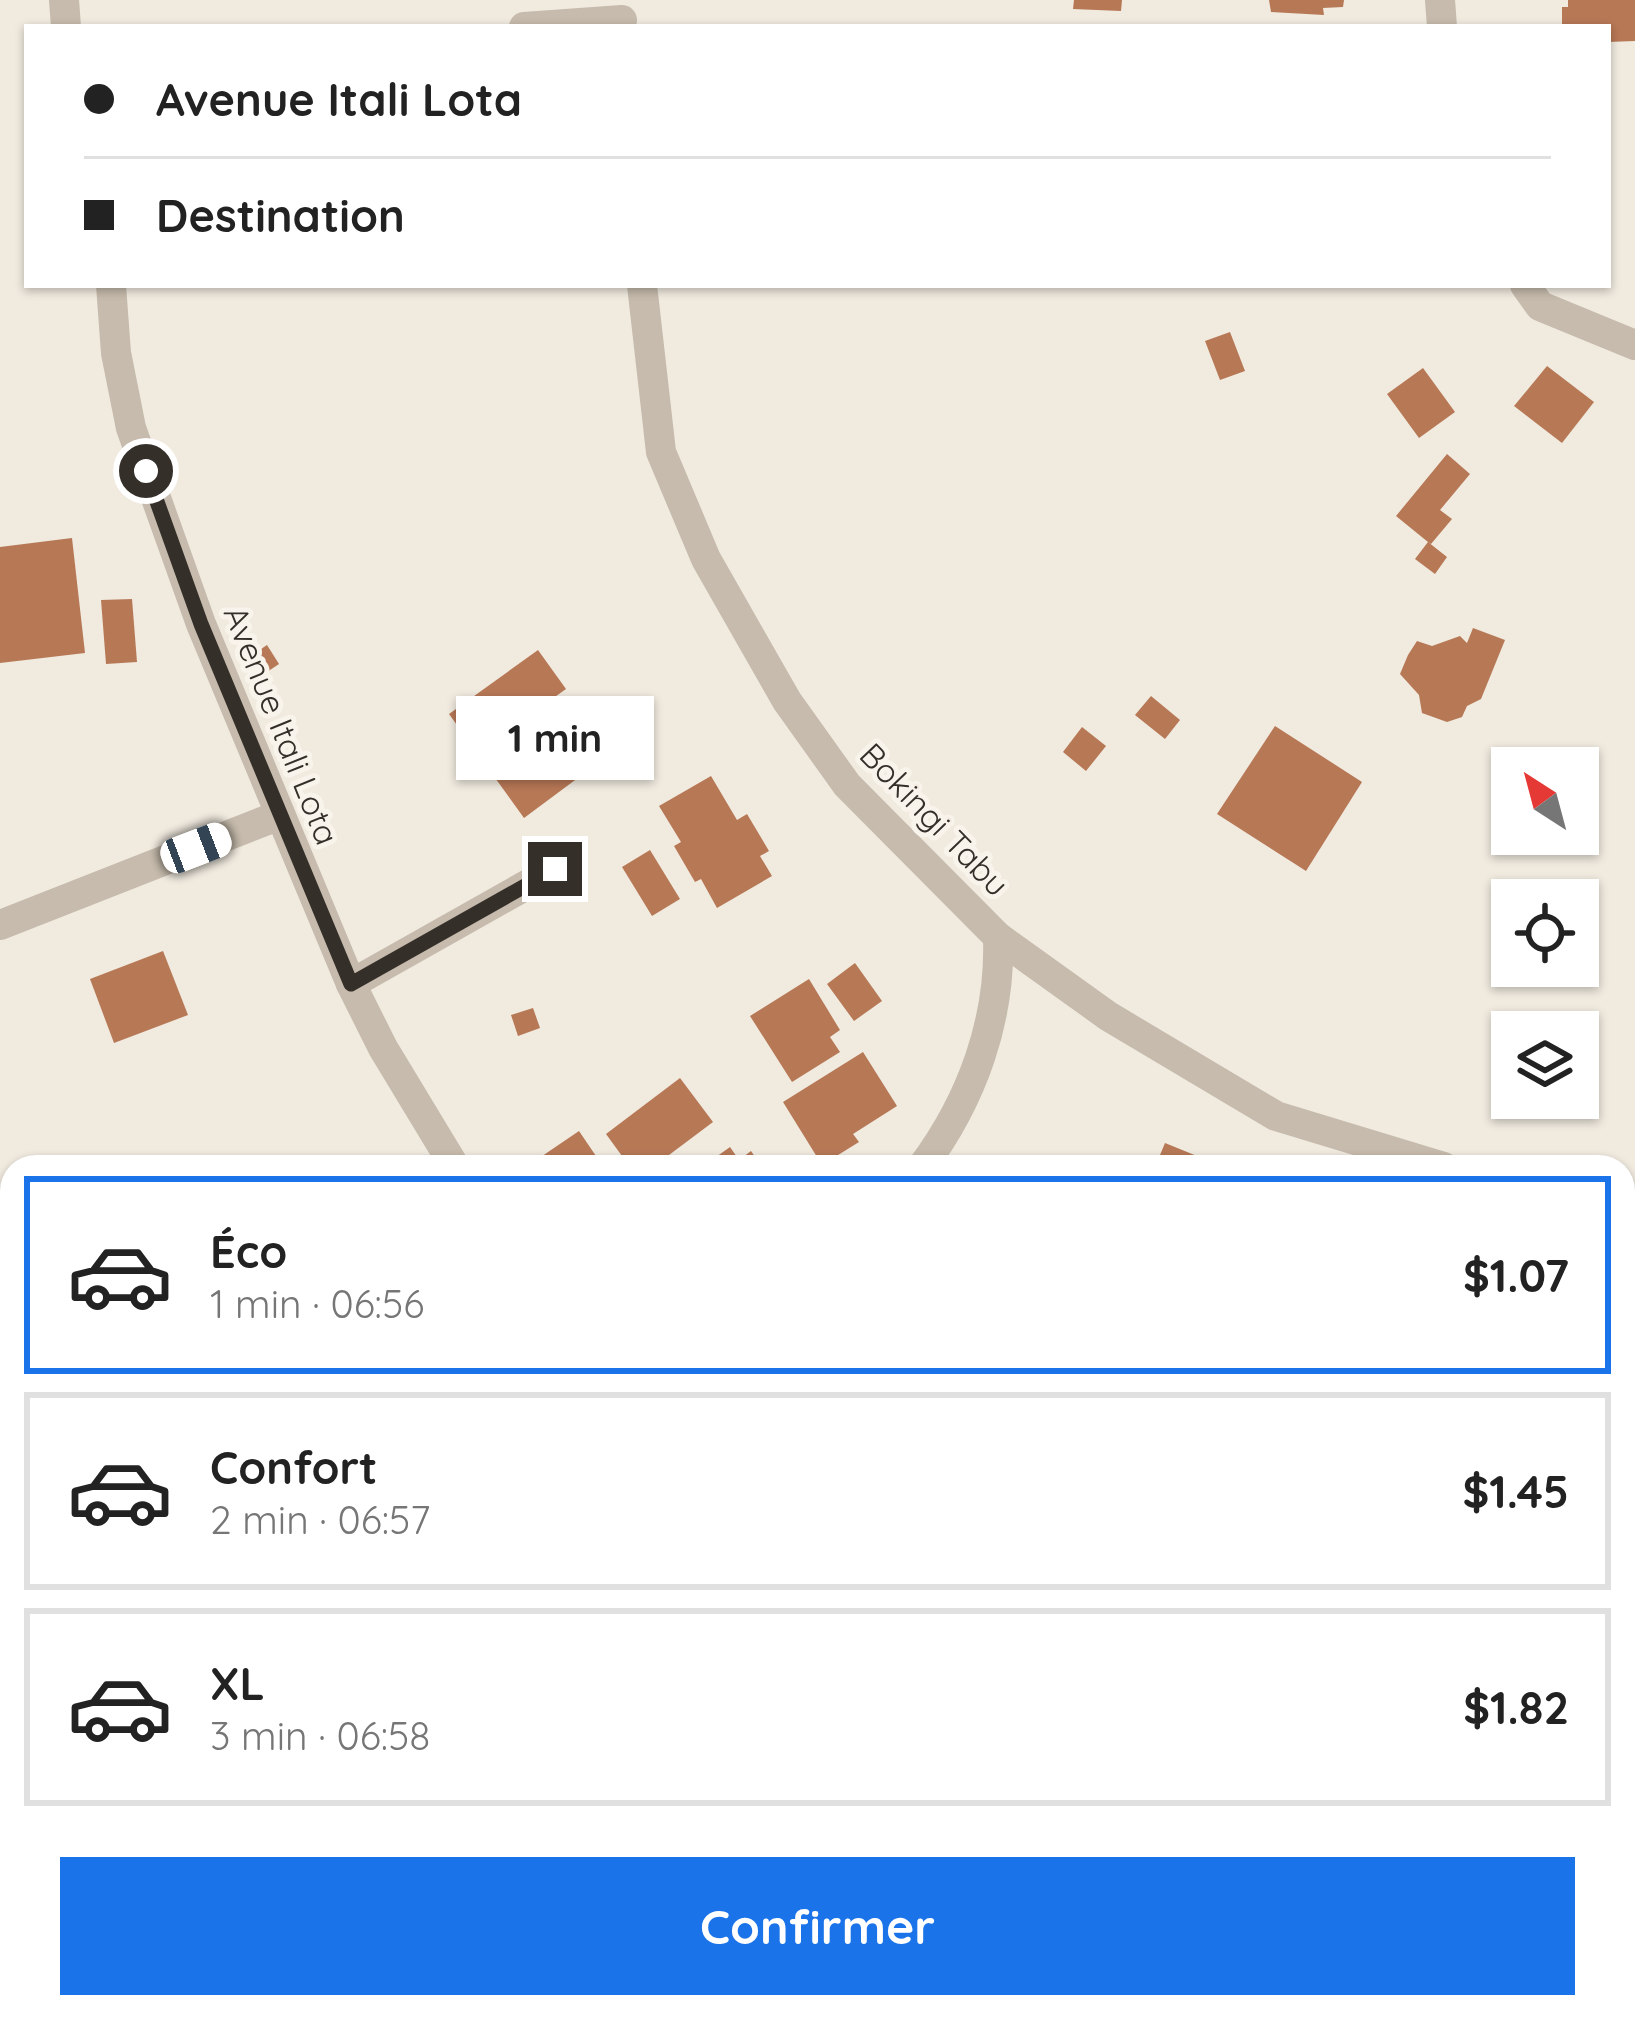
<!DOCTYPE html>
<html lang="fr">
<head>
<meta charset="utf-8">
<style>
  body { margin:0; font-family:Quicksand,sans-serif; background:#f6f6f6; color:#222; height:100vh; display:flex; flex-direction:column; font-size:45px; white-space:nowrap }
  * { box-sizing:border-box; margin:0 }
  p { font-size:39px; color:#767676 }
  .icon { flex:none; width:66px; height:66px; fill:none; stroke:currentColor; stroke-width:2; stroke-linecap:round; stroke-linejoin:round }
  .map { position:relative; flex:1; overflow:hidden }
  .side { position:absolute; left:0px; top:1155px; width:1635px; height:864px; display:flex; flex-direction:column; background:#fff; border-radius:36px 36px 0 0; box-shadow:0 3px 9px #0004 }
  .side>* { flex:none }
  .top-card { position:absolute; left:24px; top:24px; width:1587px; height:264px; border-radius:0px; box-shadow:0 3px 9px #0004; display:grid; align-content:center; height:264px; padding:0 60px; background:#fff }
  .needle { width:78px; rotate:324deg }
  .fabs { position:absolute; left:1491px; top:747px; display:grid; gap:24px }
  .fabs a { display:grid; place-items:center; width:108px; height:108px; border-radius:0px; background:#fff; box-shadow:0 3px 9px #0004; font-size:60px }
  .end { position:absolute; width:54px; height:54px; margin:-27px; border:15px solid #352f2a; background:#fff; box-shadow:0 0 0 6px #fff }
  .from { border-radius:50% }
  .bubble { position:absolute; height:84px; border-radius:0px; background:#fff; box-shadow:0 3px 9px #0004; font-size:39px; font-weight:700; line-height:84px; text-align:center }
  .car { position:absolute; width:36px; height:72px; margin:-36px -18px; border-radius:15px; box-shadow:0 0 9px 3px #0007; background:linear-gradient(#fff 24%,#345 0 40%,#fff 0 76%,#345 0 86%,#fff 0) }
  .top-card b { display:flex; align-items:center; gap:42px; height:114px; font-size:45px }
  .top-card b+b { border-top:3px solid #e0e0e0 }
  .top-card i { width:30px; height:30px; background:#222 }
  ul { padding:21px 0 0; list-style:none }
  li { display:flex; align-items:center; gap:36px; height:198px; margin:0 24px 18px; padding:0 36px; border:6px solid #e0e0e0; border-radius:0px }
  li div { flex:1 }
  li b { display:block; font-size:45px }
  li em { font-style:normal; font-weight:700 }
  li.current { border-color:#1a73e8 }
  li>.icon { width:108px; height:108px; stroke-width:1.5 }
  .action { display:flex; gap:24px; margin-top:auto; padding:24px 60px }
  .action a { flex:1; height:138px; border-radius:0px; background:#1a73e8; color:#fff; font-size:48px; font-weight:700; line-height:138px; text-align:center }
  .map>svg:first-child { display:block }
  .building { fill:#b77856 }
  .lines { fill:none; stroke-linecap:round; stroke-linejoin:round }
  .street { stroke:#c6bbac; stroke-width:30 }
  .route { stroke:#352f2a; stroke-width:15 }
  .labels { text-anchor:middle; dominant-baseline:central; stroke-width:10; stroke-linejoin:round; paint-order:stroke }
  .street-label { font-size:33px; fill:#352f2a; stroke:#f8f3eb }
</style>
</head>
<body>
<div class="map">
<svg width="1635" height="2019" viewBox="0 0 1635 2019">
  <rect width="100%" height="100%" fill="#f0eadf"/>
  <g class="building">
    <polygon points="1074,0 1122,0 1121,11 1073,9"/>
    <polygon points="1269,0 1344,0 1343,7 1323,8 1324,15 1271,12"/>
    <polygon points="1568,0 1635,0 1635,41 1608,42 1608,27 1562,27 1562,7 1568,7"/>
    <polygon points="1230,332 1245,371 1220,380 1205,341"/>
    <polygon points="1547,366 1594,402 1562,443 1514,406"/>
    <polygon points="1423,368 1455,412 1419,438 1387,394"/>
    <polygon points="1447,454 1470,474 1440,510 1452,519 1431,544 1428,542 1447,557 1435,574 1415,559 1428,542 1396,516"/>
    <polygon points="72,538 85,653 0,663 0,547"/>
    <polygon points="132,599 137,662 106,664 101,600"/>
    <polygon points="1473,628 1505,640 1481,699 1467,706 1462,717 1447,722 1422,713 1419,695 1400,674 1408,655 1417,641 1432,646 1460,636 1467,643"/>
    <polygon points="267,645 279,664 258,678 246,659"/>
    <polygon points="538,650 566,689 552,699 598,763 524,818 449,714"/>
    <polygon points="1151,696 1180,720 1165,739 1135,715"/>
    <polygon points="1275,726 1362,782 1306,871 1217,814"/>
    <polygon points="1082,727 1106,746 1086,771 1063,752"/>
    <polygon points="711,776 737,820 747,814 769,851 760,856 772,876 717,908 701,879 695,882 674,846 681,842 659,806"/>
    <polygon points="650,850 680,899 652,916 622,867"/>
    <polygon points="163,951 188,1015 114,1043 90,979"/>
    <polygon points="855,963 882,1001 854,1021 827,984"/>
    <polygon points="809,979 840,1030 830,1037 840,1052 792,1082 750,1016"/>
    <polygon points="533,1008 540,1028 518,1036 511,1015"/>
    <polygon points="863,1052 897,1106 853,1134 859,1142 822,1165 783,1102"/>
    <polygon points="680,1078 713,1122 653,1167 630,1167 606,1134"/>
    <polygon points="579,1131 598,1159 587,1167 526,1167"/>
    <polygon points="1165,1143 1224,1167 1155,1167"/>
    <polygon points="730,1147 739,1160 751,1151 762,1167 712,1167 709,1162"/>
    <polygon points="1623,1478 1635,1480 1635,1570 1623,1567"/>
    <polygon points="12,1541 12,1575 0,1582 0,1549"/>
    <polygon points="6,1678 12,1686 12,1737 5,1742 0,1735 0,1683"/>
    <polygon points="1635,1712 1635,1806 1623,1809 1623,1714"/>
    <polygon points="0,1861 12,1864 12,1952 0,1948"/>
    <polygon points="328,2007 369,2007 367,2019 325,2019"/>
    <polygon points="821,2007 902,2007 900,2019 819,2019"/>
  </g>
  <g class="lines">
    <g class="street">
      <polyline points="64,0 66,27"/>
      <polyline points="1440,0 1442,27"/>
      <polyline points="524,27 622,20"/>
      <polyline points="111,285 116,353 131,428 201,624 351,984 383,1048 455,1167"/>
      <polyline points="642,285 661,452 706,559 787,701 847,785 998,937 1108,1016 1276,1116 1444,1167"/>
      <polyline points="1525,285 1540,306 1635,345"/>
      <polyline points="0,925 280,815"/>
      <polyline points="351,984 555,869"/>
      <path d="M922,1167C972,1100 1001,1020 998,937"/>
      <polyline points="1623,1214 1635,1217"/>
      <polyline points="0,1349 12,1369"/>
      <polyline points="0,1520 12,1514"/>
      <polyline points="1623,1650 1635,1651"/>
      <polyline points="0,1761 12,1751"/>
      <polyline points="0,1984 12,1988"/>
      <polyline points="102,2007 140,2019"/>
      <polyline points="182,2019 185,2007"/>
      <polyline points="512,2019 515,2007"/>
    </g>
  </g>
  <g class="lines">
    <polyline class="route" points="146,471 201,624 351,984 555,869"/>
  </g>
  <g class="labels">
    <g class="street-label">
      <text transform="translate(282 725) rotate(68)">Avenue Itali Lota</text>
      <text transform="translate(935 819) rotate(46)">Bokingi Tabu</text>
    </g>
  </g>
</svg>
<div class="fabs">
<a><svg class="needle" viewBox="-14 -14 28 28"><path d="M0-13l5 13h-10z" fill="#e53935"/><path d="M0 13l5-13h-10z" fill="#767676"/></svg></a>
<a><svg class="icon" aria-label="locate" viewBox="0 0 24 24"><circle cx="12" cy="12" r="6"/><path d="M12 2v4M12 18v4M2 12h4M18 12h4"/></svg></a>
<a><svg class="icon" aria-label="layers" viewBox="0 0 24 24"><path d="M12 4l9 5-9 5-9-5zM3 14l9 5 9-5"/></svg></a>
</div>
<i class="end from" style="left:146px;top:471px"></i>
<i class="end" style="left:555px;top:869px"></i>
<div class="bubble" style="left:456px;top:696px;width:198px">1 min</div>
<i class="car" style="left:196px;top:848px;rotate:69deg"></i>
<div class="top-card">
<b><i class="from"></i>Avenue Itali Lota</b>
<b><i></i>Destination</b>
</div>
<section class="side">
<ul>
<li class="current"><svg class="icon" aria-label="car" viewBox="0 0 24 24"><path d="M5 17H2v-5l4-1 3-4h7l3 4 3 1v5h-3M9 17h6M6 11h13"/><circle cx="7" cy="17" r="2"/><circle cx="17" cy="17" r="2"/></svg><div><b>Éco</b><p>1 min · 06:56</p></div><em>$1.07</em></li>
<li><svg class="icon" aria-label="car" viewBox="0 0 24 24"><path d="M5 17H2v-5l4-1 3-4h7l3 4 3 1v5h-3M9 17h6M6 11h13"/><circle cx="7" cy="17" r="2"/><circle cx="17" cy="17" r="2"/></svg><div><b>Confort</b><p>2 min · 06:57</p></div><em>$1.45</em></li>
<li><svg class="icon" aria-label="car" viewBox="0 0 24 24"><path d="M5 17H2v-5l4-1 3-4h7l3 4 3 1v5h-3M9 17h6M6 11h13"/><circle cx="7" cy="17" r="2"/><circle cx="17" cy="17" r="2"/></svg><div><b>XL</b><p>3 min · 06:58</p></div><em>$1.82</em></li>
</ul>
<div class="action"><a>Confirmer</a></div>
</section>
</div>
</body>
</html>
